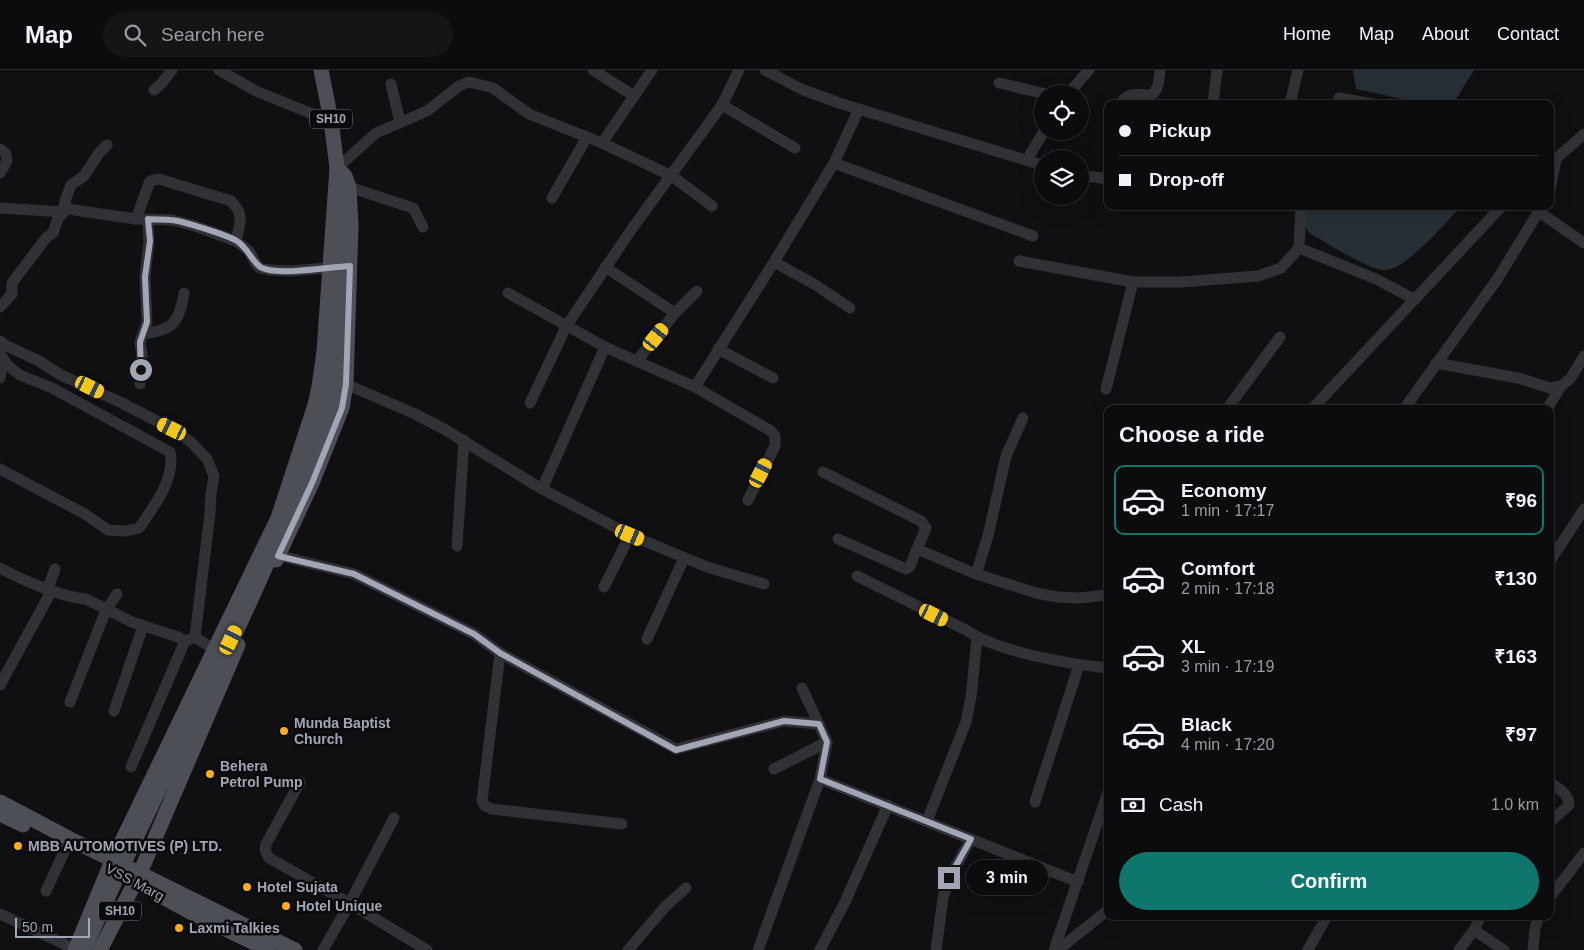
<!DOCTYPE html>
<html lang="en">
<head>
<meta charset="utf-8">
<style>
  body { margin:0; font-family:Arial,sans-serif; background:#151517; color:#f1f3f6; height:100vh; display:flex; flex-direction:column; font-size:19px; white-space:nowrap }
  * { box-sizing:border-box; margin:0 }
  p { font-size:16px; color:#9a9b9e }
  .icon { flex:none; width:28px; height:28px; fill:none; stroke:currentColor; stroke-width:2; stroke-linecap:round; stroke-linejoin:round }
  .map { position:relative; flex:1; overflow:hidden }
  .details { position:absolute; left:1104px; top:335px; width:450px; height:515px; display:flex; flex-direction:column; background:#0c0c0e; border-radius:10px; box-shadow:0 5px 20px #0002,0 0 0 1px #2c2c2e }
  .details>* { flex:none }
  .guide { position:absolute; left:1104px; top:30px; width:450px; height:110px; border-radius:10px; box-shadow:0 5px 20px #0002,0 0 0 1px #2c2c2e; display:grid; align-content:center; height:110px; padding:0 15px; background:#0c0c0e }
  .fabs { position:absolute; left:1034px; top:15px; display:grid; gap:10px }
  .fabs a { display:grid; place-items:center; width:55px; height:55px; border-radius:50%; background:#0c0c0e; box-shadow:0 5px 20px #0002,0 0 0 1px #2c2c2e; font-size:25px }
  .scale { position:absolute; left:15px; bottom:12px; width:75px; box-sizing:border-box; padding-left:5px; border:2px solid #a0a6b3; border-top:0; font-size:14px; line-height:18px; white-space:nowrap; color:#a0a6b3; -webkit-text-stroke:4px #0b0b0d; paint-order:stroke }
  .end { position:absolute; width:22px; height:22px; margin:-11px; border:6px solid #a0a6b3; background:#111; box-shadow:0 0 0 2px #111 }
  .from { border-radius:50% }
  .bubble { position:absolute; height:35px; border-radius:18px; background:#0c0c0e; box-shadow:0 5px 20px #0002,0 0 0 1px #2c2c2e; font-size:16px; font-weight:600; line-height:35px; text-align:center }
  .car { position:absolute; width:15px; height:30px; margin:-15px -8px; border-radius:6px; box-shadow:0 0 4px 1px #0007; background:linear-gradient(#f5c518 24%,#345 0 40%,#f5c518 0 76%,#345 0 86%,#f5c518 0) }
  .guide b { display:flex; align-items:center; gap:18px; height:48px; font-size:19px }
  .guide b+b { border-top:1px solid #2c2c2e }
  .guide i { width:12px; height:12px; background:#f1f3f6 }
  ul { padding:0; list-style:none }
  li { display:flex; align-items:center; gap:15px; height:70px; margin:0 10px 8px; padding:0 5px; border:2px solid transparent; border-radius:10px }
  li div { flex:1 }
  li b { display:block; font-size:19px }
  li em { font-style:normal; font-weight:600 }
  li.active { border-color:#0f766e }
  li>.icon { width:45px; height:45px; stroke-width:1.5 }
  h2 { padding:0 15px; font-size:22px; line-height:60px }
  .pay { display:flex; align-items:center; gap:12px; height:55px; padding:0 15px; font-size:19px }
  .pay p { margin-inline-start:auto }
  .button { display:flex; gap:10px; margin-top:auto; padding:10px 15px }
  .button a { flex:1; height:58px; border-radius:30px; background:#0f766e; color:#fff; font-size:20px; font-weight:600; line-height:58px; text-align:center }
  header { display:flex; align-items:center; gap:30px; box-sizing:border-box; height:70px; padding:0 25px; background:#0c0c0e; border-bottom:1px solid #2c2c2e }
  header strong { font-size:24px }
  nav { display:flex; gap:28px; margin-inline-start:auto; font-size:18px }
  .search { width:350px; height:45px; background:#151517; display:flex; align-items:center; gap:12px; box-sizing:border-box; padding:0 18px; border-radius:28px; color:#9a9b9e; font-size:19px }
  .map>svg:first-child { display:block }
  .water { fill:#262f36 }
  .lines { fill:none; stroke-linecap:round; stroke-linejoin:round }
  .minor { stroke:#313237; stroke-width:11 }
  .major { stroke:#4d4f56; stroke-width:15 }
  .major-bridge { stroke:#4d4f56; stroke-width:15 }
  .route { stroke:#a0a6b3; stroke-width:6 }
  .poi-dot { fill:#fcac1d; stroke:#0b0b0d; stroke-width:2 }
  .labels { text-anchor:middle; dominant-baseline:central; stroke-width:5; stroke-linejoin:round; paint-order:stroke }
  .shield { fill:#0b0b0d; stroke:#737881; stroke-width:1 }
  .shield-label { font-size:12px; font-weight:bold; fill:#a0a6b3 }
  .poi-label { font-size:14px; font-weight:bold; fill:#a0a6b3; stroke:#0b0b0d; text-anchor:start }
  .street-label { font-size:14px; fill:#a0a6b3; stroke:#0b0b0d }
</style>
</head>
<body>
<header>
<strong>Map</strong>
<div class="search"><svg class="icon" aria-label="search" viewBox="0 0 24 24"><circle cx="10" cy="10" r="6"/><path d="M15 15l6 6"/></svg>Search here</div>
<nav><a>Home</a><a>Map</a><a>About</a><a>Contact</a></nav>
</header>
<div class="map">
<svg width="1584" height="880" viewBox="0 0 1584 880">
  <rect width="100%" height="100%" fill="#101012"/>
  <g class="water">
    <polygon points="1353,0 1474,0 1453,34 1417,34 1412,31 1356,19"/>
    <path d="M1307,136H1461C1448,151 1405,200 1386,200C1370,201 1327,173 1311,164C1301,155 1304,148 1307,136Z"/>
  </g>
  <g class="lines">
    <g class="minor">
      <polyline points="219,0 256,21 310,43 331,50"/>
      <polyline points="593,0 634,26"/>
      <polyline points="765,0 801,19 839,33 1042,95"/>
      <polyline points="999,13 1046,24"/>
      <polyline points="391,14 400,52"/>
      <polyline points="154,20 161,14 172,0"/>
      <polyline points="1068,24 1089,0"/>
      <polyline points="1339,28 1373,34"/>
      <path d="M1121,34C1127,21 1140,25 1151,25C1159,20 1159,9 1160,0"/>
      <polyline points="1213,34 1217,0"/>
      <polyline points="1290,34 1298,0"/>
      <polyline points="722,35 795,78"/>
      <polyline points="602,73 652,0"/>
      <polyline points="0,79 6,84 7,91 0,103"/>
      <polyline points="1027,90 1044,61"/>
      <polyline points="834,93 1033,166"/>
      <polyline points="1550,94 1584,64"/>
      <polyline points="337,98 376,63 427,41 459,16 469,12 493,18 529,44 602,73 672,106 712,136"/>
      <polyline points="1080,105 1108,109"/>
      <polyline points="349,117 413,138 423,157"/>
      <polyline points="1550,120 1556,89"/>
      <polyline points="552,128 587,67"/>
      <polyline points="64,136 74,140 136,149 172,150 192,155 236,171 249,181 256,194 260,198 269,200 291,201 337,197"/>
      <polyline points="0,138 64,142 65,131 71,115 84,106 99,83 107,75"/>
      <polyline points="1539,142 1584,173"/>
      <path d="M136,149L150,111L159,109L231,131C245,145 240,153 236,171"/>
      <polyline points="1299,178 1376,209 1414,229"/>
      <polyline points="1019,191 1133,212 1181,212 1258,206 1281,198 1299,178 1301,136"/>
      <polyline points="774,192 814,214 850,238"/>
      <polyline points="605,197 675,243"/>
      <polyline points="508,223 605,277 695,317 771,361 775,366 775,376 748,430"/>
      <polyline points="0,237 12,224 12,213 46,168 53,163 58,148 64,142"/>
      <path d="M144,264C174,259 179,253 184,223"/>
      <polyline points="0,271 5,275 39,291 61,305 122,333 172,359 191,372 207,389 214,406 211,424 210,443 195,567"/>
      <polyline points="718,279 773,308"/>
      <path d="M0,283L7,295L20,305L52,318L170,382C176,408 153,438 139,458L126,461L108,460L85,444L0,399"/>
      <polyline points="637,291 675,243 697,221"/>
      <polyline points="1436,293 1518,308 1550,318 1561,316 1570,309 1584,286"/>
      <polyline points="0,308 3,290"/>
      <polyline points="339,311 415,344 444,359 542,419 630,465 707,497 764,514"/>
      <polyline points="140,314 142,286 140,272 147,252 145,207 149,171 148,149"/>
      <polyline points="695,317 774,192 834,93 859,39"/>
      <polyline points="1106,319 1133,212"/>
      <polyline points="530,333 567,255 631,160 722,35 739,0"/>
      <polyline points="1227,339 1280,267"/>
      <polyline points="1312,339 1502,136"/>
      <polyline points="1404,339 1498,208 1542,136"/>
      <polyline points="1547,339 1561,316"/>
      <polyline points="823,402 921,451 926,458 917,479 976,504 1036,523 1057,527 1079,528 1108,525"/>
      <polyline points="542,419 605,277"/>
      <polyline points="838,469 906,499 910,496 917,479"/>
      <polyline points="457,476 464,370"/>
      <polyline points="272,484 354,504 474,564 500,583 676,679 784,651 819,654"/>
      <polyline points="1550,491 1584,439"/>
      <path d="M0,498C20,509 64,528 86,529L132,552L178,567L185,571L195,567"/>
      <polyline points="976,504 988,466 1006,386 1023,348"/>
      <path d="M857,506L966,560C998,582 1068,594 1108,598"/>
      <polyline points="604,517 630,465"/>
      <polyline points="48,518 55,499"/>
      <polyline points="195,567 215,580"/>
      <polyline points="647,569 684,488"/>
      <polyline points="500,583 482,731 485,736 492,739 622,754"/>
      <polyline points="0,615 52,520"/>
      <polyline points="70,632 106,540 117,524"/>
      <polyline points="114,641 143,556"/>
      <polyline points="131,697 185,571"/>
      <polyline points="774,699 827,672"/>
      <polyline points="820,709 1078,812"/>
      <polyline points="300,712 266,774 265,780 269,788 349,833 427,880"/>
      <path d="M1550,713C1558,718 1569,724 1569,735L1550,752"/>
      <polyline points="1035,732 1079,595"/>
      <polyline points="927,751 966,652 971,627 977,568"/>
      <polyline points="46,821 70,769"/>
      <polyline points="1550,827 1584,783"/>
      <polyline points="0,844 75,879"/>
      <polyline points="1474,860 1504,880"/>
      <polyline points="323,880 346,840 394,748"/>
      <polyline points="628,880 665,837 686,818"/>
      <polyline points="758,880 820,709 827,672 802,618"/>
      <polyline points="820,880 845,832 888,735"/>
      <polyline points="936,880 943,828 949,808 971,769"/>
      <polyline points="1054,880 1108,722"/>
      <polyline points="1058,880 1108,840"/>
      <polyline points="1308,880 1327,846"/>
      <polyline points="1459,880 1474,860 1481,846"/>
      <polyline points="1533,880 1535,858 1539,846"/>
    </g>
    <g class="major">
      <polyline points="276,490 312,413 342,338 346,314 351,156 349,117 345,106 337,98"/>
      <polyline points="0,732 70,769 295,880"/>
      <polyline points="0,744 23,755"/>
      <polyline points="128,808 192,843 269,880"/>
      <polyline points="75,880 109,798 278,448 315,335 319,317 324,281 337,98 331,50 321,0"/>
      <polyline points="100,880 140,803 238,575"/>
    </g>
    <path class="major-bridge" d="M84,880C143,744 216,614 274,477C292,433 314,390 326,344C338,298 337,250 340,202C341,168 347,131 337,98"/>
  </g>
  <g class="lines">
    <path class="route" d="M141,300L140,272L147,252L145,207L150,171L148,149C156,150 164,149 171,150C183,151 227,165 237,171C248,178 254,195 262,198C281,206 328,197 350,196L346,314L342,338L312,413L278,486L354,504L474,564L500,583L676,680L784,651L819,654L827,672L820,709L971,769L949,808"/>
  </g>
  <g class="poi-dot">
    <circle cx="284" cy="661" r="5"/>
    <circle cx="210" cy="704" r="5"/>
    <circle cx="18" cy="776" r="5"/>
    <circle cx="247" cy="817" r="5"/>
    <circle cx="286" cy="836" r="5"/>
    <circle cx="179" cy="858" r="5"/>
  </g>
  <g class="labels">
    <g class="shield">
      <rect x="310" y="39.5" width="42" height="19" rx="4"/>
      <rect x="99" y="831.5" width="42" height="19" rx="4"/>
    </g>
    <g class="shield-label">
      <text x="331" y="49">SH10</text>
      <text x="120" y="841">SH10</text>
    </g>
    <g class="poi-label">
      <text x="294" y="653">Munda Baptist<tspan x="294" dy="16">Church</tspan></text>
      <text x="220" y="696">Behera<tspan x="220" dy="16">Petrol Pump</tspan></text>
      <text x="28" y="776">MBB AUTOMOTIVES (P) LTD.</text>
      <text x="257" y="817">Hotel Sujata</text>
      <text x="296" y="836">Hotel Unique</text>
      <text x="189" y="858">Laxmi Talkies</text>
    </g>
    <g class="street-label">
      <text transform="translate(135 812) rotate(28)">VSS Marg</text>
    </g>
  </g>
</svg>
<div class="fabs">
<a><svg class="icon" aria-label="locate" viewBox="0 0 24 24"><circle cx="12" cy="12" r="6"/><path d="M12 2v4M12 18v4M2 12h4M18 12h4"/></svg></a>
<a><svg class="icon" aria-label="layers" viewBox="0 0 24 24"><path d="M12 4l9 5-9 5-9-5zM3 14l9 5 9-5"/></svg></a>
</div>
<div class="scale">50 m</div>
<i class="end from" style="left:141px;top:300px"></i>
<i class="end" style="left:949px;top:808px"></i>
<div class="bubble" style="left:966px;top:790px;width:82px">3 min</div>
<i class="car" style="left:656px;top:267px;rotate:39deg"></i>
<i class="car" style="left:90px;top:317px;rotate:116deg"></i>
<i class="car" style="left:172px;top:359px;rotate:296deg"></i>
<i class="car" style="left:761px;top:403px;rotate:27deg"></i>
<i class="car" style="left:630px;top:465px;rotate:113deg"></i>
<i class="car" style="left:934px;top:545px;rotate:116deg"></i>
<i class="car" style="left:231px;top:570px;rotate:26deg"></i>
<div class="guide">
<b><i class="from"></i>Pickup</b>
<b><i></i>Drop-off</b>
</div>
<section class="details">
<h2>Choose a ride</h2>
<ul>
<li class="active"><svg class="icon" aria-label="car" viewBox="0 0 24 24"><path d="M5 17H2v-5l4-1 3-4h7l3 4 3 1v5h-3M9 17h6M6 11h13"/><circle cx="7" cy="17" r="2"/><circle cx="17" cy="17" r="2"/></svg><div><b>Economy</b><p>1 min · 17:17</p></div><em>₹96</em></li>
<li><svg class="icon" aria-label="car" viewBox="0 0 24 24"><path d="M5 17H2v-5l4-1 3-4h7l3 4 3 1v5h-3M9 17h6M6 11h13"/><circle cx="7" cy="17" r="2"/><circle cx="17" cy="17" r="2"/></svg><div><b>Comfort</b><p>2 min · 17:18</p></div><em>₹130</em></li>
<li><svg class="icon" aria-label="car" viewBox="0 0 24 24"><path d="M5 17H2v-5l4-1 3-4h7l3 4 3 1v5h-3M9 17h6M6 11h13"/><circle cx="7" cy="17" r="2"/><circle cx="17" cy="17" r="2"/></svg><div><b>XL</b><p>3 min · 17:19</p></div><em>₹163</em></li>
<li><svg class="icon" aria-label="car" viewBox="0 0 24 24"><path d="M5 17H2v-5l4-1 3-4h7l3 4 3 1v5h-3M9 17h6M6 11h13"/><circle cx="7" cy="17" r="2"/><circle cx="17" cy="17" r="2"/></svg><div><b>Black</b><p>4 min · 17:20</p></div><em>₹97</em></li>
</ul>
<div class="pay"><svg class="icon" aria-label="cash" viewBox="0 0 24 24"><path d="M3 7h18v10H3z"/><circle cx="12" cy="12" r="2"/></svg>Cash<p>1.0 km</p></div>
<div class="button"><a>Confirm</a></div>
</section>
</div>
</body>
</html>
